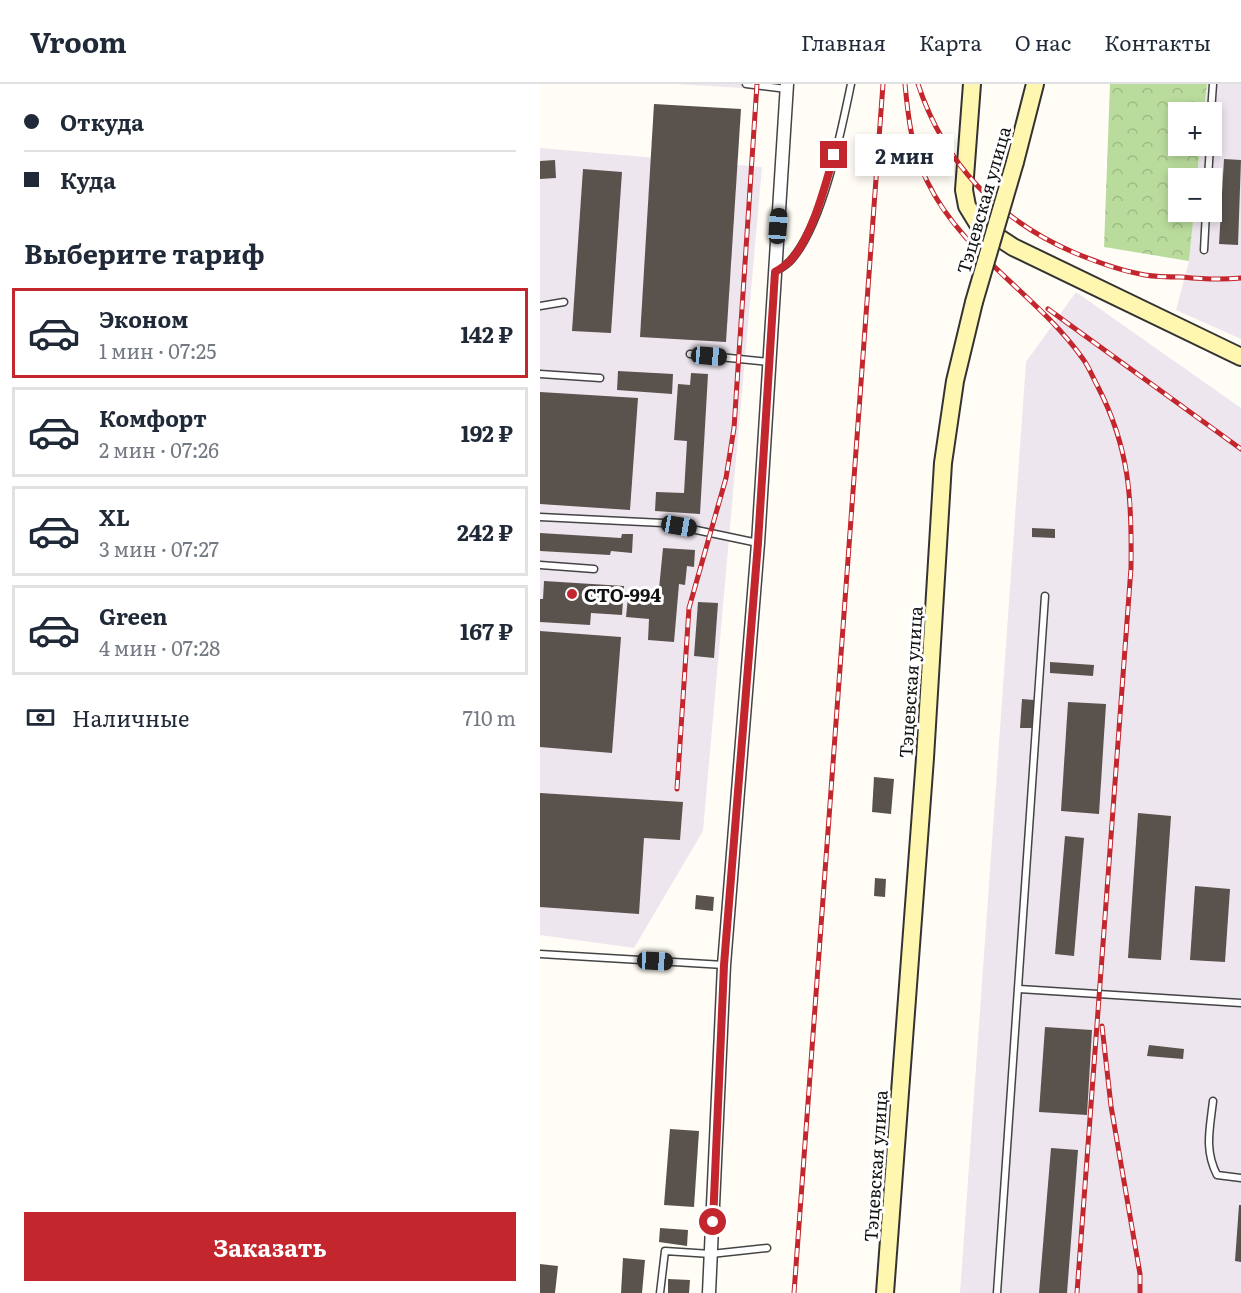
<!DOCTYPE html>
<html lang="ru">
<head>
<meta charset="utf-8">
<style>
  body { margin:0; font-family:Literata,serif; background:#f6f6f7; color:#1f2937; height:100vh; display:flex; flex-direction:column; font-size:22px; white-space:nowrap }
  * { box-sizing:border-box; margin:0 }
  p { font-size:20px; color:#747a83 }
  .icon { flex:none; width:33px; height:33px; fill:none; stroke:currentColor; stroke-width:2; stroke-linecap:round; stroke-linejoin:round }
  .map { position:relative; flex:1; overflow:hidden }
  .details { display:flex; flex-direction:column; background:#fff; width:540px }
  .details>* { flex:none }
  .guide { display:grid; align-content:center; height:132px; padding:0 24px; background:#fff }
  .tools { position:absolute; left:628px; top:18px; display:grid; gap:12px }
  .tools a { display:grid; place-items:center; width:54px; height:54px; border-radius:0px; background:#fff; box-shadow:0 3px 9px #0003; font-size:30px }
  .end { position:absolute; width:27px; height:27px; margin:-14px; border:8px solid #c4262e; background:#fff; box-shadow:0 0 0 3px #fff }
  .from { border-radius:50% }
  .bubble { position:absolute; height:42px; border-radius:0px; background:#fff; box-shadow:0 3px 9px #0003; font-size:20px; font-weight:700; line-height:42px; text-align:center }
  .car { position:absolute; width:18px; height:36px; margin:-18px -9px; border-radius:8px; box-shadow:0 0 4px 2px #0007; background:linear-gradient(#222 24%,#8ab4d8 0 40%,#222 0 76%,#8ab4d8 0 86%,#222 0) }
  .guide b { display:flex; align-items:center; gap:21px; height:57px; font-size:22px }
  .guide b+b { border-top:2px solid #e0e1e3 }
  .guide i { width:15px; height:15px; background:#1f2937 }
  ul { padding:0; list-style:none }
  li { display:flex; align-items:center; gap:18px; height:90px; margin:0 12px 9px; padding:0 12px; border:3px solid #e0e1e3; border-radius:0px }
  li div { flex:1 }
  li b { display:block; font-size:22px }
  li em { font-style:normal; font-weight:700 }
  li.on { border-color:#c4262e }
  li>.icon { width:54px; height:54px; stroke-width:1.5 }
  h2 { padding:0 24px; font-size:27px; line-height:72px }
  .pay { display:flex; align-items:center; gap:15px; height:66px; padding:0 24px; font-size:22px }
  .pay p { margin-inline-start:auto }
  .action { display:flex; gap:12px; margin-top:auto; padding:12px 24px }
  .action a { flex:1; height:69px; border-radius:0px; background:#c4262e; color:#fff; font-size:24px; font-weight:700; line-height:69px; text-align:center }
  header { display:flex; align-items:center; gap:36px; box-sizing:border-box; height:84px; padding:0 30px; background:#fff; border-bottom:2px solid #e0e1e3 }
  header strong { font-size:28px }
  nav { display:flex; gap:33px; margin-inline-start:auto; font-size:21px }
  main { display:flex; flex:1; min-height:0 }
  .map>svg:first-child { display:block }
  .industrial { fill:#eee6ef }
  .forest { fill:url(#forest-crowns) }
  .building { fill:#5a524d }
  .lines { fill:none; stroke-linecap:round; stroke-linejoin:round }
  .lane-casing { stroke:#444; stroke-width:9 }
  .street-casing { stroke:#444; stroke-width:15 }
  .secondary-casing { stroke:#333; stroke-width:20 }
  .lane { stroke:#fff; stroke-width:6 }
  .street { stroke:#fff; stroke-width:12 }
  .secondary { stroke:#fff6b0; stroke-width:16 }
  .rail-casing { stroke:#c4262e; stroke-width:5 }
  .rail { stroke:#fff; stroke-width:3; stroke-dasharray:9; stroke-linecap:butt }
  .secondary-bridge-casing { stroke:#333; stroke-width:20; stroke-linecap:butt }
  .secondary-bridge { stroke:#fff6b0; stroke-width:16 }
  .route { stroke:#c4262e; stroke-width:8 }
  .poi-dot { fill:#c4262e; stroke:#fff; stroke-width:2 }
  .labels { text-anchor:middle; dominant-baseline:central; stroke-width:6; stroke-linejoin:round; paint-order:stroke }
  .street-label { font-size:18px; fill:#111; stroke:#fff }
  .poi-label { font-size:18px; font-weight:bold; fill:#111; stroke:#fff; text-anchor:start }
</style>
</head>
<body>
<header>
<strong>Vroom</strong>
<nav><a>Главная</a><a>Карта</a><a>О нас</a><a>Контакты</a></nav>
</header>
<main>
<section class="details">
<div class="guide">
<b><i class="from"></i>Откуда</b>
<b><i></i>Куда</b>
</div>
<h2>Выберите тариф</h2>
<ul>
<li class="on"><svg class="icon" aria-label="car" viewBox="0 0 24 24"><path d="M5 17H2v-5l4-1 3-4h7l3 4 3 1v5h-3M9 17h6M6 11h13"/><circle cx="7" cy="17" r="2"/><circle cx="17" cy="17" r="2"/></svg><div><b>Эконом</b><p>1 мин · 07:25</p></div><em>142 ₽</em></li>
<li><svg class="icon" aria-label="car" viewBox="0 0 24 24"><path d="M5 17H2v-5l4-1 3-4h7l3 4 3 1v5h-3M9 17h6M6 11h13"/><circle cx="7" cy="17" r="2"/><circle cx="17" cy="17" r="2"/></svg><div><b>Комфорт</b><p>2 мин · 07:26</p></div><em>192 ₽</em></li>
<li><svg class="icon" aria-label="car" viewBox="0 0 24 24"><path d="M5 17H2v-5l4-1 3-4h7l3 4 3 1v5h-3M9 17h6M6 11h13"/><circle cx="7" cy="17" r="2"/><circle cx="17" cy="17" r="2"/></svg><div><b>XL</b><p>3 мин · 07:27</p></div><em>242 ₽</em></li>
<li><svg class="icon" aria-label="car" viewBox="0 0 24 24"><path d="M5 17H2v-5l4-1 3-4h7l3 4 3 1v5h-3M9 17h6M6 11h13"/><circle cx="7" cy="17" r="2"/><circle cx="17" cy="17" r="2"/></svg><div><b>Green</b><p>4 мин · 07:28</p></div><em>167 ₽</em></li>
</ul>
<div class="pay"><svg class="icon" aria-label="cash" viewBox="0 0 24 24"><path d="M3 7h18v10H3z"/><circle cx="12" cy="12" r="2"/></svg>Наличные<p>710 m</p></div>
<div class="action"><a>Заказать</a></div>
</section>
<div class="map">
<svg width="701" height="1209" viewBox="0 0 701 1209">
  <defs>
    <pattern id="forest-crowns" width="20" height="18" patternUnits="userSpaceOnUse" patternTransform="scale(1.5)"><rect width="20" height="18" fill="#b9dc9c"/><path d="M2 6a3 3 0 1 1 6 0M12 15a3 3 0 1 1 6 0" fill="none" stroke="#9ebc85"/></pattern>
  </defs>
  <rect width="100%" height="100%" fill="#fffdf5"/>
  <g class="industrial">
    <polygon points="136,0 202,0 202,4"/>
    <polygon points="667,0 701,0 701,255 636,226 649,177 654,128 672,128 672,94 657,94 660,62 672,62 672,28 664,28"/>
    <polygon points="0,64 222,83 163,747 94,864 0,851"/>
    <polygon points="536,208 701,324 701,1209 420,1209 486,278"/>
  </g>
  <polygon class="forest" points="570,0 667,0 664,28 639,28 639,62 660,62 657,94 639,94 639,128 654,128 649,177 564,163"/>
  <g class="building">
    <polygon points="114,20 201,25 186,258 100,253"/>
    <polygon points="684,75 701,76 698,161 679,160"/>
    <polygon points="15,76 16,94 0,95 0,77"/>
    <polygon points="43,85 82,88 71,249 32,247"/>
    <polygon points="78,287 133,290 132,310 77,306"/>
    <polygon points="151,289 168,290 160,430 115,427 116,408 144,409 147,357 134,356 138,300 150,301"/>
    <polygon points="0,308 98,314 90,426 0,420"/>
    <polygon points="492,444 515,445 515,454 492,453"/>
    <polygon points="0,449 81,454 82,450 93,450 92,469 71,467 70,471 0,467"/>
    <polygon points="123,464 155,466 154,483 147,482 145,501 139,500 134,558 108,556 109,535 86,533 88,513 118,515"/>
    <polygon points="4,497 84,502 82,531 51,529 50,541 0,538 0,515 3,515"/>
    <polygon points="158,518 178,519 174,574 154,572"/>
    <polygon points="0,547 81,553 72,669 0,663"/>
    <polygon points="510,578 554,581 553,592 510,589"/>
    <polygon points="482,615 494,616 492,644 480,644"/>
    <polygon points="528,618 566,620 559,730 521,727"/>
    <polygon points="334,693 354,695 351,730 332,728"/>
    <polygon points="0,709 143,718 140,756 104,754 99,830 0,823"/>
    <polygon points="598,729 631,732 621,876 588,874"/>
    <polygon points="525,752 544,754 534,872 515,870"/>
    <polygon points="335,794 346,795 345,813 334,812"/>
    <polygon points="655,802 690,805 685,878 650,876"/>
    <polygon points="156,811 174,813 173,827 155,825"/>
    <polygon points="505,943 552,946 547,1031 499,1028"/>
    <polygon points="609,961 644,965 643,975 607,972"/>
    <polygon points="130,1045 159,1047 154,1123 124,1121"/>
    <polygon points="511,1064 538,1066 527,1209 499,1209"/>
    <polygon points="699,1121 701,1121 701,1178 695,1177"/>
    <polygon points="120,1144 148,1146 147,1162 119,1158"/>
    <polygon points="83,1174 105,1176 102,1209 81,1209"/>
    <polygon points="0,1180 18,1182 15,1209 0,1209"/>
    <polygon points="128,1195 150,1196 149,1209 128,1209"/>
  </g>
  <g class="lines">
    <g class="lane-casing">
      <g id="lane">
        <polyline points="206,0 247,5"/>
        <polyline points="671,28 673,0"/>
        <polyline points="668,94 670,62"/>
        <polyline points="664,166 666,128"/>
        <path d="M236,187C241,184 247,181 251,176C283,140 301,48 311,0"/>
        <polyline points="0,222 24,218"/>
        <polyline points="150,270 229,278"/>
        <polyline points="0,290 60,294"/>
        <polyline points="0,433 123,439 218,459"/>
        <polyline points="0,481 54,485"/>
        <polyline points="0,870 184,881"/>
        <polyline points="479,905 701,919"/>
        <path d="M673,1017C670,1044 664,1066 677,1091L701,1094"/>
        <polyline points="120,1209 125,1167 171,1170 227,1164"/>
        <polyline points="457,1209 505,512"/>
      </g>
    </g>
    <g class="street-casing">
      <polyline id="street" points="169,1209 184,881 218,459 247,0"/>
    </g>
    <g class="secondary-casing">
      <g id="secondary">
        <polyline points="432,0 424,106 427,122 438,140 473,163 701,273"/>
        <polyline points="475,78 495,0"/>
        <polyline points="345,1209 385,674 403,379 415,297 434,218"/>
      </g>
    </g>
    <use href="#lane" class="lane"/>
    <use href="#street" class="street"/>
    <use href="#secondary" class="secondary"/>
    <g class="rail-casing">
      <g id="rail">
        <path d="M365,0C368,33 372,67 387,97C422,170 497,210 543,275C549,283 553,294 558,303C590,365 592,416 591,484L537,1209"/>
        <path d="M378,0C404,79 458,136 535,169C557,178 581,187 605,191C617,193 629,193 642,193C662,195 681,196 701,194"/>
        <polyline points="508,225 701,365"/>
        <polyline points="137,705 149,524 186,394 194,344 217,0"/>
        <polyline points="562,942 571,1022 600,1190 600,1209"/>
        <polyline points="254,1209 343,0"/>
      </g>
    </g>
    <use href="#rail" class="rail"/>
    <g class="secondary-bridge-casing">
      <polyline id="secondary-bridge" points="434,218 475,78"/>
    </g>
    <use href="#secondary-bridge" class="secondary-bridge"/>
  </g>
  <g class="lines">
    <path class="route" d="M173,1138L184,881L218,459L235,188C240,185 246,181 250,177C272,154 285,102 294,71"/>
  </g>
  <circle class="poi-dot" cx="32" cy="510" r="6"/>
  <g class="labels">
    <g class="street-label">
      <text transform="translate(443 116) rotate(-74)">Тэцевская улица</text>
      <text transform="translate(370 598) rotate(-86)">Тэцевская улица</text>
      <text transform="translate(335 1082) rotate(-86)">Тэцевская улица</text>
    </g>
    <g class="poi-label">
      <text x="44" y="510">СТО-994</text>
    </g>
  </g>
</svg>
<div class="tools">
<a>+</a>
<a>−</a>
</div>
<i class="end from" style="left:173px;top:1138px"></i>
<i class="end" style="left:294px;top:71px"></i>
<div class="bubble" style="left:315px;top:50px;width:99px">2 мин</div>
<i class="car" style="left:238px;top:142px;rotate:4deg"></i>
<i class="car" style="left:169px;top:272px;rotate:95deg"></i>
<i class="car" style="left:139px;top:442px;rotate:100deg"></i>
<i class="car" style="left:115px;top:877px;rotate:93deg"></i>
</div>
</main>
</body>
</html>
